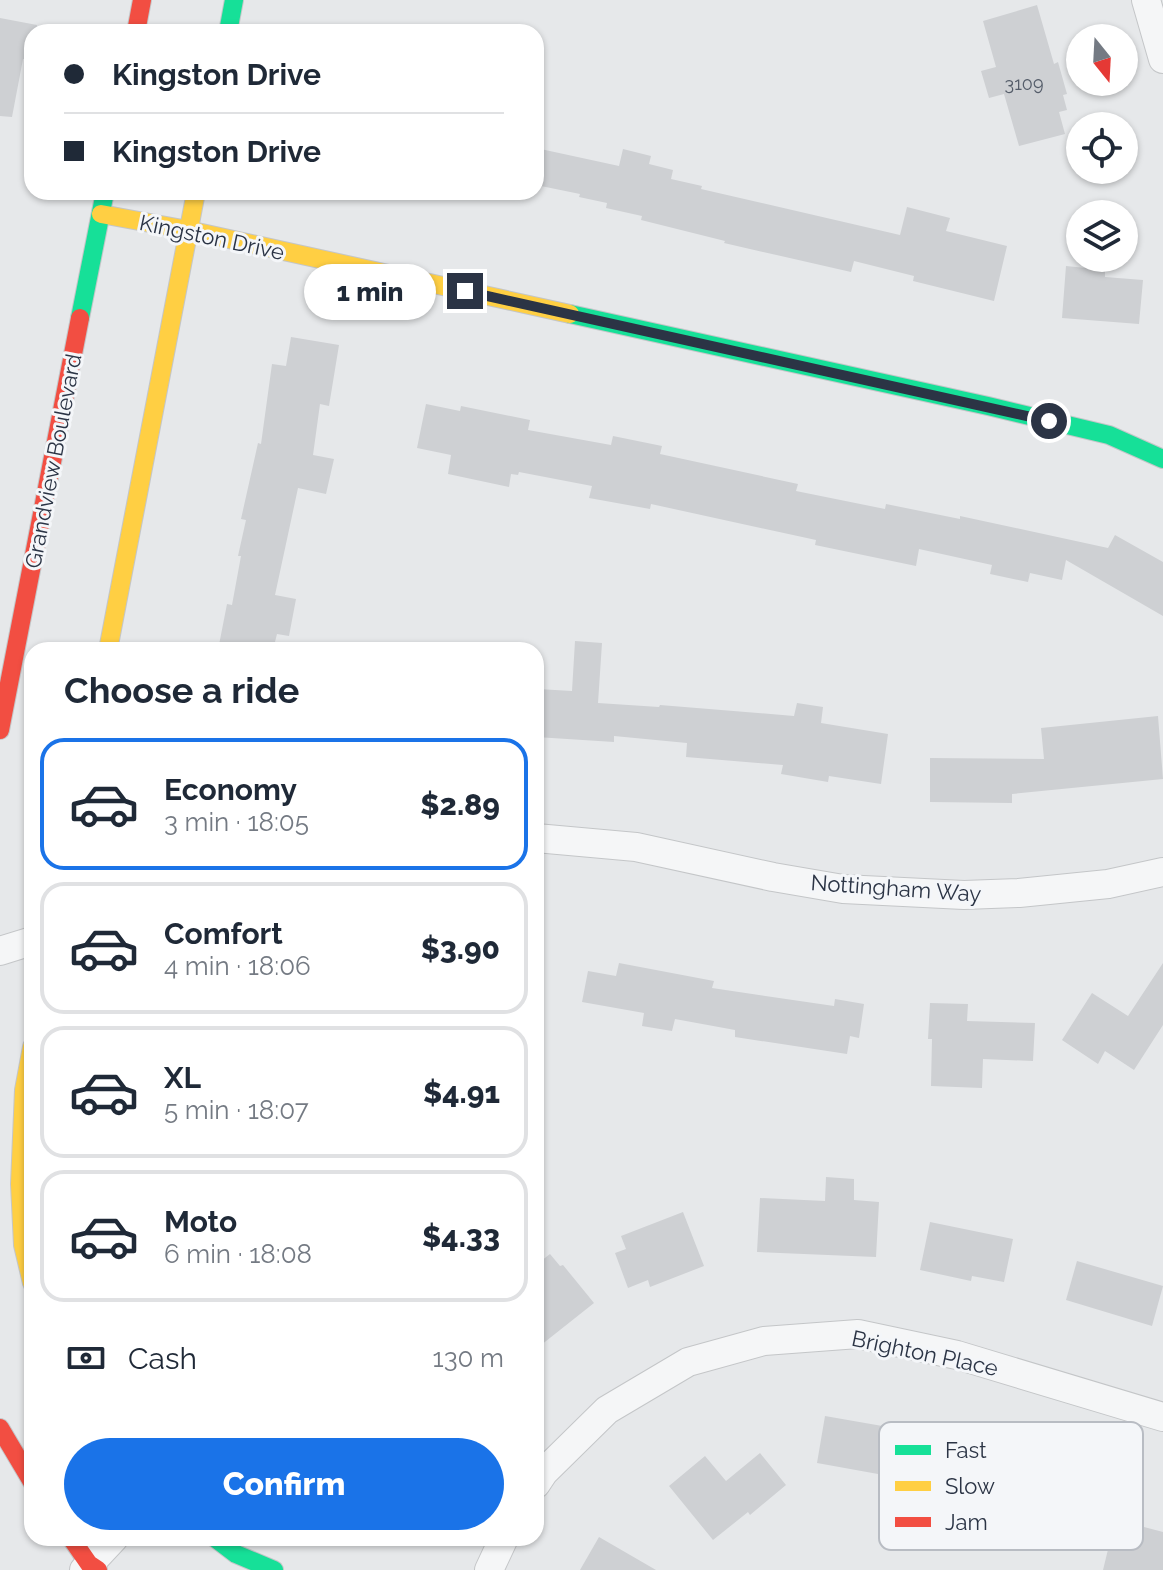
<!DOCTYPE html>
<html lang="en">
<head>
<meta charset="utf-8">
<style>
  body { margin:0; font-family:Raleway,sans-serif; background:#f2f2f3; color:#1f2937; height:100vh; display:flex; flex-direction:column; font-size:30px; white-space:nowrap }
  * { box-sizing:border-box; margin:0 }
  p { font-size:26px; color:#747a83 }
  .icon { flex:none; width:44px; height:44px; fill:none; stroke:currentColor; stroke-width:2; stroke-linecap:round; stroke-linejoin:round }
  .map { position:relative; flex:1; overflow:hidden }
  .sheet { position:absolute; left:24px; top:642px; width:520px; height:904px; display:flex; flex-direction:column; background:#fff; border-radius:24px; box-shadow:0 2px 6px #0004 }
  .sheet>* { flex:none }
  .banner { position:absolute; left:24px; top:24px; width:520px; height:176px; border-radius:24px; box-shadow:0 2px 6px #0004; display:grid; align-content:center; height:176px; padding:0 40px; background:#fff }
  .needle { width:52px; rotate:162deg }
  .fabs { position:absolute; left:1066px; top:24px; display:grid; gap:16px }
  .fabs a { display:grid; place-items:center; width:72px; height:72px; border-radius:50%; background:#fff; box-shadow:0 2px 6px #0004; font-size:40px }
  .end { position:absolute; width:36px; height:36px; margin:-18px; border:10px solid #2b3445; background:#fff; box-shadow:0 0 0 4px #fff }
  .from { border-radius:50% }
  .bubble { position:absolute; height:56px; border-radius:28px; background:#fff; box-shadow:0 2px 6px #0004; font-size:26px; font-weight:800; line-height:56px; text-align:center }
  .banner b { display:flex; align-items:center; gap:28px; height:76px; font-size:30px }
  .banner b+b { border-top:2px solid #e0e1e3 }
  .banner i { width:20px; height:20px; background:#1f2937 }
  ul { padding:0; list-style:none }
  li { display:flex; align-items:center; gap:24px; height:132px; margin:0 16px 12px; padding:0 24px; border:4px solid #e0e1e3; border-radius:24px }
  li div { flex:1 }
  li b { display:block; font-size:30px }
  li em { font-style:normal; font-weight:800 }
  li.selected { border-color:#1a73e8 }
  li>.icon { width:72px; height:72px; stroke-width:1.5 }
  h2 { padding:0 40px; font-size:36px; line-height:96px }
  .pay { display:flex; align-items:center; gap:20px; height:88px; padding:0 40px; font-size:30px }
  .pay p { margin-inline-start:auto }
  .button { display:flex; gap:16px; margin-top:auto; padding:16px 40px }
  .button a { flex:1; height:92px; border-radius:48px; background:#1a73e8; color:#fff; font-size:32px; font-weight:800; line-height:92px; text-align:center }
  .map>svg:first-child { display:block }
  .building { fill:#ced0d3 }
  .lines { fill:none; stroke-linecap:round; stroke-linejoin:round }
  .street-casing { stroke:#c4c6c8; stroke-width:30 }
  .fast-casing { stroke:#c4c6c8; stroke-width:20 }
  .slow-casing { stroke:#c4c6c8; stroke-width:20 }
  .jam-casing { stroke:#c4c6c8; stroke-width:20 }
  .street { stroke:#f5f6f7; stroke-width:28 }
  .fast { stroke:#16e098; stroke-width:18 }
  .slow { stroke:#ffcf43; stroke-width:18 }
  .jam { stroke:#f24e42; stroke-width:18 }
  .route { stroke:#2b3445; stroke-width:10 }
  .labels { text-anchor:middle; dominant-baseline:central; stroke-width:6; stroke-linejoin:round; paint-order:stroke }
  .number-label { font-size:18px; fill:#545c69 }
  .street-label { font-size:22px; fill:#2b3445; stroke:#f4f6f9 }
  .key { fill:#f4f6f9; stroke:#b8bcc3; stroke-width:2 }
  .key-label { font-size:22px; fill:#2b3445 }
</style>
</head>
<body>
<div class="map">
<svg width="1163" height="1570" viewBox="0 0 1163 1570">
  <rect width="100%" height="100%" fill="#e6e8ea"/>
  <g class="building">
    <polygon points="1037,5 1054,64 1058,62 1067,94 1063,95 1067,110 1059,112 1065,134 1019,146 1004,94 989,98 981,71 996,67 983,21"/>
    <polygon points="0,18 37,25 36,32 32,32 31,60 23,59 12,117 0,116"/>
    <polygon points="536,148 619,166 623,149 651,156 649,164 673,170 671,179 702,186 701,189 900,235 907,207 950,218 946,231 1007,246 994,301 913,281 914,276 854,261 851,272 724,243 725,241 641,220 642,216 606,208 607,203 579,197 580,194 536,185"/>
    <polygon points="1066,266 1105,270 1105,277 1143,280 1139,324 1062,318"/>
    <polygon points="291,337 339,345 329,406 320,404 313,455 334,459 326,494 298,488 275,595 296,599 289,636 277,634 273,650 218,650 227,604 232,605 241,556 238,556 246,520 241,519 258,443 261,444 272,364 286,366"/>
    <polygon points="426,404 460,411 461,406 530,420 528,430 611,445 613,436 662,446 660,454 798,484 796,491 885,509 886,504 960,519 960,516 1108,548 1115,535 1163,562 1163,616 1066,560 1062,580 1030,573 1028,582 990,574 992,565 919,549 916,566 815,545 816,540 651,504 650,509 589,498 592,486 519,472 518,475 511,474 509,487 448,474 451,455 417,448"/>
    <polygon points="575,641 602,643 598,703 659,707 660,705 794,716 797,703 823,707 821,723 888,734 881,784 829,776 828,782 781,774 783,765 686,757 687,743 614,736 614,742 536,737 538,689 572,691"/>
    <polygon points="1158,716 1163,779 1012,794 1012,803 930,802 930,758 1044,759 1041,728"/>
    <polygon points="619,963 714,981 712,988 834,1006 835,999 864,1004 859,1038 850,1036 847,1054 735,1037 735,1030 675,1019 672,1031 642,1026 644,1013 582,1002 588,971 616,976"/>
    <polygon points="1163,963 1163,1025 1134,1070 1105,1051 1098,1064 1062,1040 1092,993 1128,1016"/>
    <polygon points="930,1003 968,1004 967,1021 1035,1023 1033,1061 983,1059 982,1088 931,1086 932,1039 928,1039"/>
    <polygon points="826,1177 854,1179 854,1200 879,1202 876,1257 757,1252 760,1198 825,1201"/>
    <polygon points="683,1212 704,1266 650,1287 648,1280 628,1288 615,1253 626,1249 621,1236"/>
    <polygon points="930,1222 1013,1239 1004,1282 972,1276 971,1281 920,1270"/>
    <polygon points="550,1254 560,1266 563,1265 594,1303 536,1349 536,1265"/>
    <polygon points="1077,1261 1163,1286 1152,1326 1066,1300"/>
    <polygon points="825,1416 888,1427 887,1430 918,1436 910,1475 879,1470 878,1474 817,1463"/>
    <polygon points="760,1453 786,1485 750,1515 748,1512 713,1540 669,1486 705,1456 726,1481"/>
    <polygon points="1114,1525 1142,1532 1144,1527 1163,1532 1163,1570 1103,1570"/>
    <polygon points="599,1537 656,1570 580,1570"/>
  </g>
  <g class="lines">
    <g class="street-casing">
      <g id="street">
        <polyline points="1146,0 1163,59"/>
        <polyline points="536,838 636,847 773,877 843,889 964,895 1019,893 1108,884 1163,872"/>
        <polyline points="0,951 32,941"/>
        <polyline points="536,1484 544,1472 607,1410 688,1362 764,1341 858,1334 957,1355 1163,1417"/>
        <polyline points="84,1570 114,1538"/>
        <polyline points="489,1570 504,1538"/>
      </g>
    </g>
    <g class="fast-casing">
      <g id="fast">
        <polyline points="228,32 234,0"/>
        <polyline points="570,314 988,406 1109,435 1163,459"/>
        <polyline points="80,318 105,192"/>
        <polyline points="215,1538 236,1554 274,1570"/>
      </g>
    </g>
    <g class="slow-casing">
      <g id="slow">
        <polyline points="101,214 188,230 570,314"/>
        <polyline points="108,650 196,192"/>
        <polyline points="32,1047 24,1090 20,1184 23,1245 32,1283"/>
      </g>
    </g>
    <g class="jam-casing">
      <g id="jam">
        <polyline points="136,32 142,0"/>
        <polyline points="0,730 80,318"/>
        <polyline points="0,1428 32,1482"/>
        <polyline points="71,1538 89,1564 98,1570"/>
      </g>
    </g>
    <use href="#street" class="street"/>
    <use href="#fast" class="fast"/>
    <use href="#slow" class="slow"/>
    <use href="#jam" class="jam"/>
  </g>
  <g class="lines">
    <polyline class="route" points="465,291 1049,421"/>
  </g>
  <g class="labels">
    <g class="number-label">
      <text x="1024" y="83">3109</text>
    </g>
    <g class="street-label">
      <text transform="translate(212 237) rotate(12)">Kingston Drive</text>
      <text transform="translate(53 461) rotate(-79)">Grandview Boulevard</text>
      <text transform="translate(896 888) rotate(4)">Nottingham Way</text>
      <text transform="translate(925 1353) rotate(12)">Brighton Place</text>
    </g>
  </g>
  <rect x="879" y="1422" width="264" height="128" rx="12" class="key"/>
  <rect x="895" y="1445" width="36" height="10" fill="#16e098"/>
  <rect x="895" y="1481" width="36" height="10" fill="#ffcf43"/>
  <rect x="895" y="1517" width="36" height="10" fill="#f24e42"/>
  <g class="key-label">
    <text x="945" y="1458">Fast</text>
    <text x="945" y="1494">Slow</text>
    <text x="945" y="1530">Jam</text>
  </g>
</svg>
<div class="fabs">
<a><svg class="needle" viewBox="-14 -14 28 28"><path d="M0-13l5 13h-10z" fill="#e53935"/><path d="M0 13l5-13h-10z" fill="#747a83"/></svg></a>
<a><svg class="icon" aria-label="locate" viewBox="0 0 24 24"><circle cx="12" cy="12" r="6"/><path d="M12 2v4M12 18v4M2 12h4M18 12h4"/></svg></a>
<a><svg class="icon" aria-label="layers" viewBox="0 0 24 24"><path d="M12 4l9 5-9 5-9-5zM3 14l9 5 9-5"/></svg></a>
</div>
<i class="end from" style="left:1049px;top:421px"></i>
<i class="end" style="left:465px;top:291px"></i>
<div class="bubble" style="left:304px;top:264px;width:132px">1 min</div>
<div class="banner">
<b><i class="from"></i>Kingston Drive</b>
<b><i></i>Kingston Drive</b>
</div>
<section class="sheet">
<h2>Choose a ride</h2>
<ul>
<li class="selected"><svg class="icon" aria-label="car" viewBox="0 0 24 24"><path d="M5 17H2v-5l4-1 3-4h7l3 4 3 1v5h-3M9 17h6M6 11h13"/><circle cx="7" cy="17" r="2"/><circle cx="17" cy="17" r="2"/></svg><div><b>Economy</b><p>3 min · 18:05</p></div><em>$2.89</em></li>
<li><svg class="icon" aria-label="car" viewBox="0 0 24 24"><path d="M5 17H2v-5l4-1 3-4h7l3 4 3 1v5h-3M9 17h6M6 11h13"/><circle cx="7" cy="17" r="2"/><circle cx="17" cy="17" r="2"/></svg><div><b>Comfort</b><p>4 min · 18:06</p></div><em>$3.90</em></li>
<li><svg class="icon" aria-label="car" viewBox="0 0 24 24"><path d="M5 17H2v-5l4-1 3-4h7l3 4 3 1v5h-3M9 17h6M6 11h13"/><circle cx="7" cy="17" r="2"/><circle cx="17" cy="17" r="2"/></svg><div><b>XL</b><p>5 min · 18:07</p></div><em>$4.91</em></li>
<li><svg class="icon" aria-label="car" viewBox="0 0 24 24"><path d="M5 17H2v-5l4-1 3-4h7l3 4 3 1v5h-3M9 17h6M6 11h13"/><circle cx="7" cy="17" r="2"/><circle cx="17" cy="17" r="2"/></svg><div><b>Moto</b><p>6 min · 18:08</p></div><em>$4.33</em></li>
</ul>
<div class="pay"><svg class="icon" aria-label="cash" viewBox="0 0 24 24"><path d="M3 7h18v10H3z"/><circle cx="12" cy="12" r="2"/></svg>Cash<p>130 m</p></div>
<div class="button"><a>Confirm</a></div>
</section>
</div>
</body>
</html>
